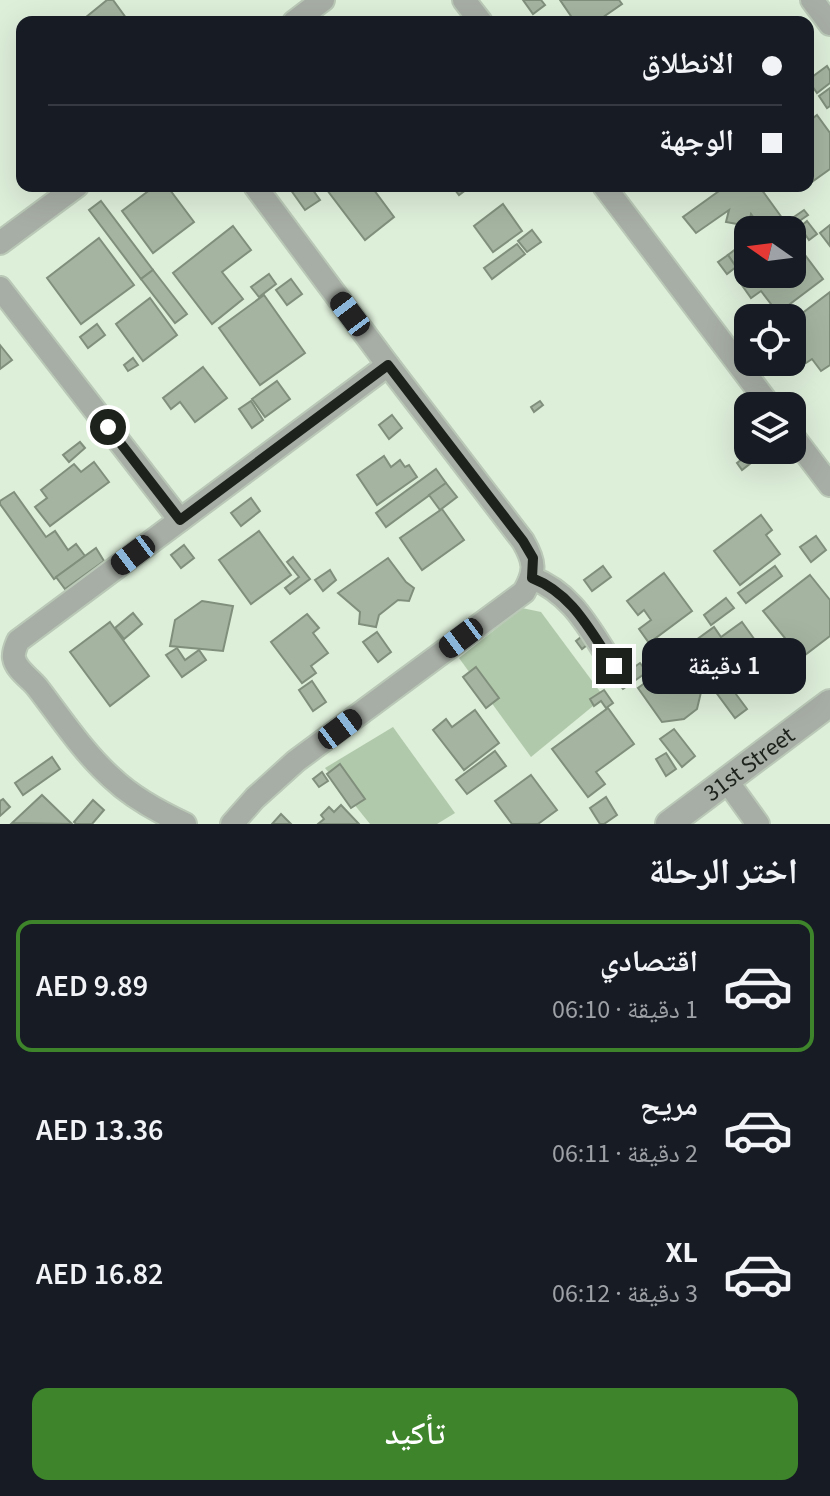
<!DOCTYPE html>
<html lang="ar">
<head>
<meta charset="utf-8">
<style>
  body { margin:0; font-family:"Source Sans 3","Noto Naskh Arabic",sans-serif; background:#20242c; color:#f1f3f6; direction:rtl; height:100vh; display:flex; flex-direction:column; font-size:30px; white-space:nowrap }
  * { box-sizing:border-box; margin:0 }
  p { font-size:26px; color:#9ea1a6 }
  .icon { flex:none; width:44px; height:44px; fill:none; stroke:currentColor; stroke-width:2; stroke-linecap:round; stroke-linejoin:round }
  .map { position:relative; height:824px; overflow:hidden; direction:ltr }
  .sheet { display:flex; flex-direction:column; background:#171b24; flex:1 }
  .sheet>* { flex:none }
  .guide { position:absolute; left:16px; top:16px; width:798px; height:176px; border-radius:16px; box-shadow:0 8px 32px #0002; direction:rtl; display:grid; align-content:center; height:176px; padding:0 32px; background:#171b24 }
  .needle { width:52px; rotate:284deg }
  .fabs { position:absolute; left:734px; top:216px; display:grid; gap:16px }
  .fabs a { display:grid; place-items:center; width:72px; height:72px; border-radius:16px; background:#171b24; box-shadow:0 8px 32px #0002; font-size:40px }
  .end { position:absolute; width:36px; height:36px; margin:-18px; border:10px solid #1d231c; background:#fff; box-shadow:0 0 0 4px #fff }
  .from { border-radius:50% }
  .bubble { position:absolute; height:56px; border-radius:16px; background:#171b24; box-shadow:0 8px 32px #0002; font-size:26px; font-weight:600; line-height:56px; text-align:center; direction:rtl }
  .car { position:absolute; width:24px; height:48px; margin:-24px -12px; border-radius:10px; box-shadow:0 0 6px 2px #0007; background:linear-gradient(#222 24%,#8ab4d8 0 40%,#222 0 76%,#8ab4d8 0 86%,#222 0) }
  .guide b { display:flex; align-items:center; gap:28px; height:76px; font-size:30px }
  .guide b+b { border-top:2px solid #363941 }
  .guide i { width:20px; height:20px; background:#f1f3f6 }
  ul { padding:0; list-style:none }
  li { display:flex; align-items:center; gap:24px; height:132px; margin:0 16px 12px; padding:0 16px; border:4px solid transparent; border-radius:16px }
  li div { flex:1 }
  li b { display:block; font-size:30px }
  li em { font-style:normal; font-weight:600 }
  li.on { border-color:#3d842a }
  li>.icon { width:72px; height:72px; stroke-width:1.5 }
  h2 { padding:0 32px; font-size:36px; line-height:96px }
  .cta { display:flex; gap:16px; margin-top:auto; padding:16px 32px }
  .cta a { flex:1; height:92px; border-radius:16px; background:#3d842a; color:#fff; font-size:32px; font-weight:600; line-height:92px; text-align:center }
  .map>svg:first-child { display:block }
  .green { fill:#b1c9ab }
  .building { fill:#a4b4a0; stroke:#808f7c; stroke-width:2 }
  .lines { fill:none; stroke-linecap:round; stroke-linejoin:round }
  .minor-casing { stroke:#bac9b7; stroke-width:26 }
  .tertiary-casing { stroke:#bac9b7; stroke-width:30 }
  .minor { stroke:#a7aea5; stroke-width:22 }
  .tertiary { stroke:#a7aea5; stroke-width:26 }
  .route { stroke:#1d231c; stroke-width:10 }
  .labels { text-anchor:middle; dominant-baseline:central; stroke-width:6; stroke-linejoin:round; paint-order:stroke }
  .street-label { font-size:24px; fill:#1d231c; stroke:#fff }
</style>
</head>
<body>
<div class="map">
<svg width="830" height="824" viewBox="0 0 830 824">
  <rect width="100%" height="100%" fill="#ddeed9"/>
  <g class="green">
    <polygon points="522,608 541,612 604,697 531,757 459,658"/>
    <polygon points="393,727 455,813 437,824 370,824 325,768"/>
  </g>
  <g class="building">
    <polygon points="107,0 113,0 129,22 80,22"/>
    <polygon points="523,0 541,0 545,5 533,14"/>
    <polygon points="560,0 619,0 622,4 596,22 575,22"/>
    <polygon points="827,66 830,71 830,83 817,93 808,80"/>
    <polygon points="830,88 830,106 827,108 819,96"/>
    <polygon points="817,115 830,133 830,169 809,184 808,182 808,122"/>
    <polygon points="155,186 167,186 194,222 153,253 122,211"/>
    <polygon points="288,186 310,186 320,200 305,210"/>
    <polygon points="324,186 371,186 394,217 365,240"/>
    <polygon points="452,186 471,186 459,195"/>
    <polygon points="726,186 759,186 785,222 774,230 763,230 751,214 748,226 726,222 729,210 696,233 683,217"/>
    <polygon points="101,201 153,270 141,279 89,210"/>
    <polygon points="503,204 522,231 493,252 474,226"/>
    <polygon points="804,210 808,215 798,222 794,217"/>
    <polygon points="807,221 817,234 809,240 800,227"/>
    <polygon points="830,225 830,246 820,233"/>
    <polygon points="233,226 251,250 222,272 243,299 212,324 173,273"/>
    <polygon points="532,230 541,242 527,252 518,241"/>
    <polygon points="99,238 134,285 81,324 47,278"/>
    <polygon points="793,239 823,279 778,313 761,291 751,298 739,281 748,274 792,274"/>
    <polygon points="517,244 525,254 492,279 484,268"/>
    <polygon points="741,245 748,254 748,258 736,267 728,255"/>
    <polygon points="728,255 736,267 727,274 718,262"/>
    <polygon points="153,270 187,314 175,323 141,279"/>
    <polygon points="269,274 276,284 259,297 251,287"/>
    <polygon points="291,279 302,294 287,305 276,290"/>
    <polygon points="830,292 830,365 821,371 812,359 806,363 795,350 802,344 792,330 792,321"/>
    <polygon points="264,295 305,353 260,385 219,328"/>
    <polygon points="150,298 177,335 143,361 116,324"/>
    <polygon points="97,324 105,335 88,348 80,337"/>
    <polygon points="0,345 12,360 0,369"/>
    <polygon points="133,358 138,365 128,371 124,365"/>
    <polygon points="203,367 227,398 195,422 180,402 171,409 163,398"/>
    <polygon points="277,381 290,399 265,417 252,399"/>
    <polygon points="251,401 263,420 252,428 239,409"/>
    <polygon points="540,401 543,405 534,412 531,407"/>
    <polygon points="392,415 402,428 389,439 379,425"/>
    <polygon points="80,442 85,448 69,462 63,455"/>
    <polygon points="751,452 756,459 742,470 737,463"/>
    <polygon points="384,456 391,467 400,460 405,467 409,465 417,477 377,505 357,475"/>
    <polygon points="94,462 109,482 50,526 35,507 47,498 41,490 74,464 81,472"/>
    <polygon points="436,469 446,483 386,527 376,513"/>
    <polygon points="446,483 457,497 440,510 429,495"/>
    <polygon points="14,492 46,537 55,531 68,550 76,544 85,556 54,579 0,504 0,501"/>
    <polygon points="251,498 260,511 241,526 231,513"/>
    <polygon points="442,509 464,540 422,570 400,538"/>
    <polygon points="761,515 772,530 766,535 780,554 740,585 714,551"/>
    <polygon points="259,531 291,575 251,604 219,560"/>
    <polygon points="816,536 826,550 811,562 800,547"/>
    <polygon points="184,545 194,558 181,568 171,555"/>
    <polygon points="96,548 104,561 65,589 56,577"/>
    <polygon points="293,557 310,579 290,594 285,588 299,577 287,562"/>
    <polygon points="388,558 406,582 414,588 409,601 398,600 379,615 376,627 359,624 360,612 338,593"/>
    <polygon points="603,566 611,577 592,591 584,580"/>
    <polygon points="775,566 782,576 746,603 738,593"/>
    <polygon points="330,570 336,580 323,591 315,580"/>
    <polygon points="664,573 692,611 649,643 639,629 651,620 644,610 638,615 627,601"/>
    <polygon points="810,575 830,600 830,636 801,658 763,611"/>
    <polygon points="726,598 734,608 711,625 704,615"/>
    <polygon points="202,601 233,606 223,651 170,646 175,620"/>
    <polygon points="133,613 142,624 124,639 115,628"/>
    <polygon points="307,614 319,628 313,633 328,653 311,666 316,673 302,683 271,642"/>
    <polygon points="110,622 149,676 110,706 70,652"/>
    <polygon points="742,622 765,654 722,685 692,643 714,627 721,637"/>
    <polygon points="377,632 391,652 378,662 363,642"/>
    <polygon points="581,637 587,645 582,649 576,641"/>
    <polygon points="177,648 185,660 199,650 206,660 182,677 166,655"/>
    <polygon points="673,649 702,688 697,709 684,719 662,722 638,688 661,671 656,662"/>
    <polygon points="640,663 647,672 623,689 616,680"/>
    <polygon points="476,667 499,698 486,708 463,677"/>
    <polygon points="312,681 326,702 313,711 299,690"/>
    <polygon points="727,682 747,709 735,718 715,691"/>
    <polygon points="604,690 613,703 606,708 601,701 594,706 590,699"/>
    <polygon points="608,708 634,744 596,772 605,784 588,797 552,749"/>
    <polygon points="475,710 499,743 464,770 433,730 446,719 452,727"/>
    <polygon points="674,729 695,756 682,767 660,739"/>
    <polygon points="495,751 506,766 467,794 456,780"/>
    <polygon points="666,753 676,769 666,776 656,759"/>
    <polygon points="52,757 60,769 23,795 15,783"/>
    <polygon points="340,764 365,799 351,808 327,774"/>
    <polygon points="322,772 328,781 319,787 313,779"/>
    <polygon points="531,775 557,810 538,824 512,824 495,801"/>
    <polygon points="42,795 72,824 12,823"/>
    <polygon points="606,797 617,815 604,824 600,824 590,808"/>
    <polygon points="3,799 10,807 0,816 0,801"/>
    <polygon points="93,800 104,810 92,824 76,824 74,822"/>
    <polygon points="341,805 359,824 318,824 324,819 321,815 329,807 334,812"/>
    <polygon points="281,814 291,824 272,824"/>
  </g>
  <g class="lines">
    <g class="minor-casing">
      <g id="minor">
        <polyline points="464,0 481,22"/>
        <polyline points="812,0 830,24"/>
        <polyline points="294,22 323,0"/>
        <polyline points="604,186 770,406"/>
        <polyline points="0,243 77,186"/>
        <polyline points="0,288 180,520"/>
        <polyline points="792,435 830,485"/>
        <path d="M532,578C574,594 590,631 614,666"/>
        <polyline points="727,781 758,824"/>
        <path d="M185,824C159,812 133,798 112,778C83,752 61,718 37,687C30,678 16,670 14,658C13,652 16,646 18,641L388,365"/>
        <path d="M232,824L255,798L296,761L524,592C536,571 535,562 523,541L388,365L255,186"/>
      </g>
    </g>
    <g class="tertiary-casing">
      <g id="tertiary">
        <path id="s1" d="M669,824L830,703"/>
      </g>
    </g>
    <use href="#minor" class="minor"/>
    <use href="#tertiary" class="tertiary"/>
  </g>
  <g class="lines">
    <path class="route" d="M108,427L180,520L388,365L523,541L533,558L532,578C573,594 590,631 614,666"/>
  </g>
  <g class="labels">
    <g class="street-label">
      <text stroke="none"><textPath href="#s1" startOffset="100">31st Street</textPath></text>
    </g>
  </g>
</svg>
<div class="fabs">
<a><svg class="needle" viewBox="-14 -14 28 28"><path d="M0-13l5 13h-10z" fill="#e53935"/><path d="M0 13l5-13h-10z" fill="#9ea1a6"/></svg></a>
<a><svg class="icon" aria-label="locate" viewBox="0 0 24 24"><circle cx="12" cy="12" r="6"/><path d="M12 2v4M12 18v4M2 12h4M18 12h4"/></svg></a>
<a><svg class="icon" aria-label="layers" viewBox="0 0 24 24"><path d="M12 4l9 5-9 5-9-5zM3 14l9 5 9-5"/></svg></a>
</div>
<i class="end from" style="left:108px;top:427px"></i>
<i class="end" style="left:614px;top:666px"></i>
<div class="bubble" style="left:642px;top:638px;width:164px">1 دقيقة</div>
<i class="car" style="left:350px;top:314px;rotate:323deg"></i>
<i class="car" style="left:133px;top:555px;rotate:233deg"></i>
<i class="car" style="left:461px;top:638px;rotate:233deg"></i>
<i class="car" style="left:340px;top:729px;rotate:53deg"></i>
<div class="guide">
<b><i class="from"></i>الانطلاق</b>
<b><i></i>الوجهة</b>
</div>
</div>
<section class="sheet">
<h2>اختر الرحلة</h2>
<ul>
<li class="on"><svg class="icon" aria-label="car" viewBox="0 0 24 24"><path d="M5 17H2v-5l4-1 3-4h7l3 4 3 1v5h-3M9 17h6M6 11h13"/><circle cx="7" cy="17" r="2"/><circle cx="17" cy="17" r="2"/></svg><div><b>اقتصادي</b><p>1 دقيقة · 06:10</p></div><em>AED 9.89</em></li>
<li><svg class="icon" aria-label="car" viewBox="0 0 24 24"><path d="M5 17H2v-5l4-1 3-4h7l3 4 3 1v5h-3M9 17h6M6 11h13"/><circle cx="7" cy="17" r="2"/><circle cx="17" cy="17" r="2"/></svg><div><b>مريح</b><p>2 دقيقة · 06:11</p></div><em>AED 13.36</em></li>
<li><svg class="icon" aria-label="car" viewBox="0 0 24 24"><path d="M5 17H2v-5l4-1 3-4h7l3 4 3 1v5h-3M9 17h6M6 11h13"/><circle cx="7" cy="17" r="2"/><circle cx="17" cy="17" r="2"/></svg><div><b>XL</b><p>3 دقيقة · 06:12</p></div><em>AED 16.82</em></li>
</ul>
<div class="cta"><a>تأكيد</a></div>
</section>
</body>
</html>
